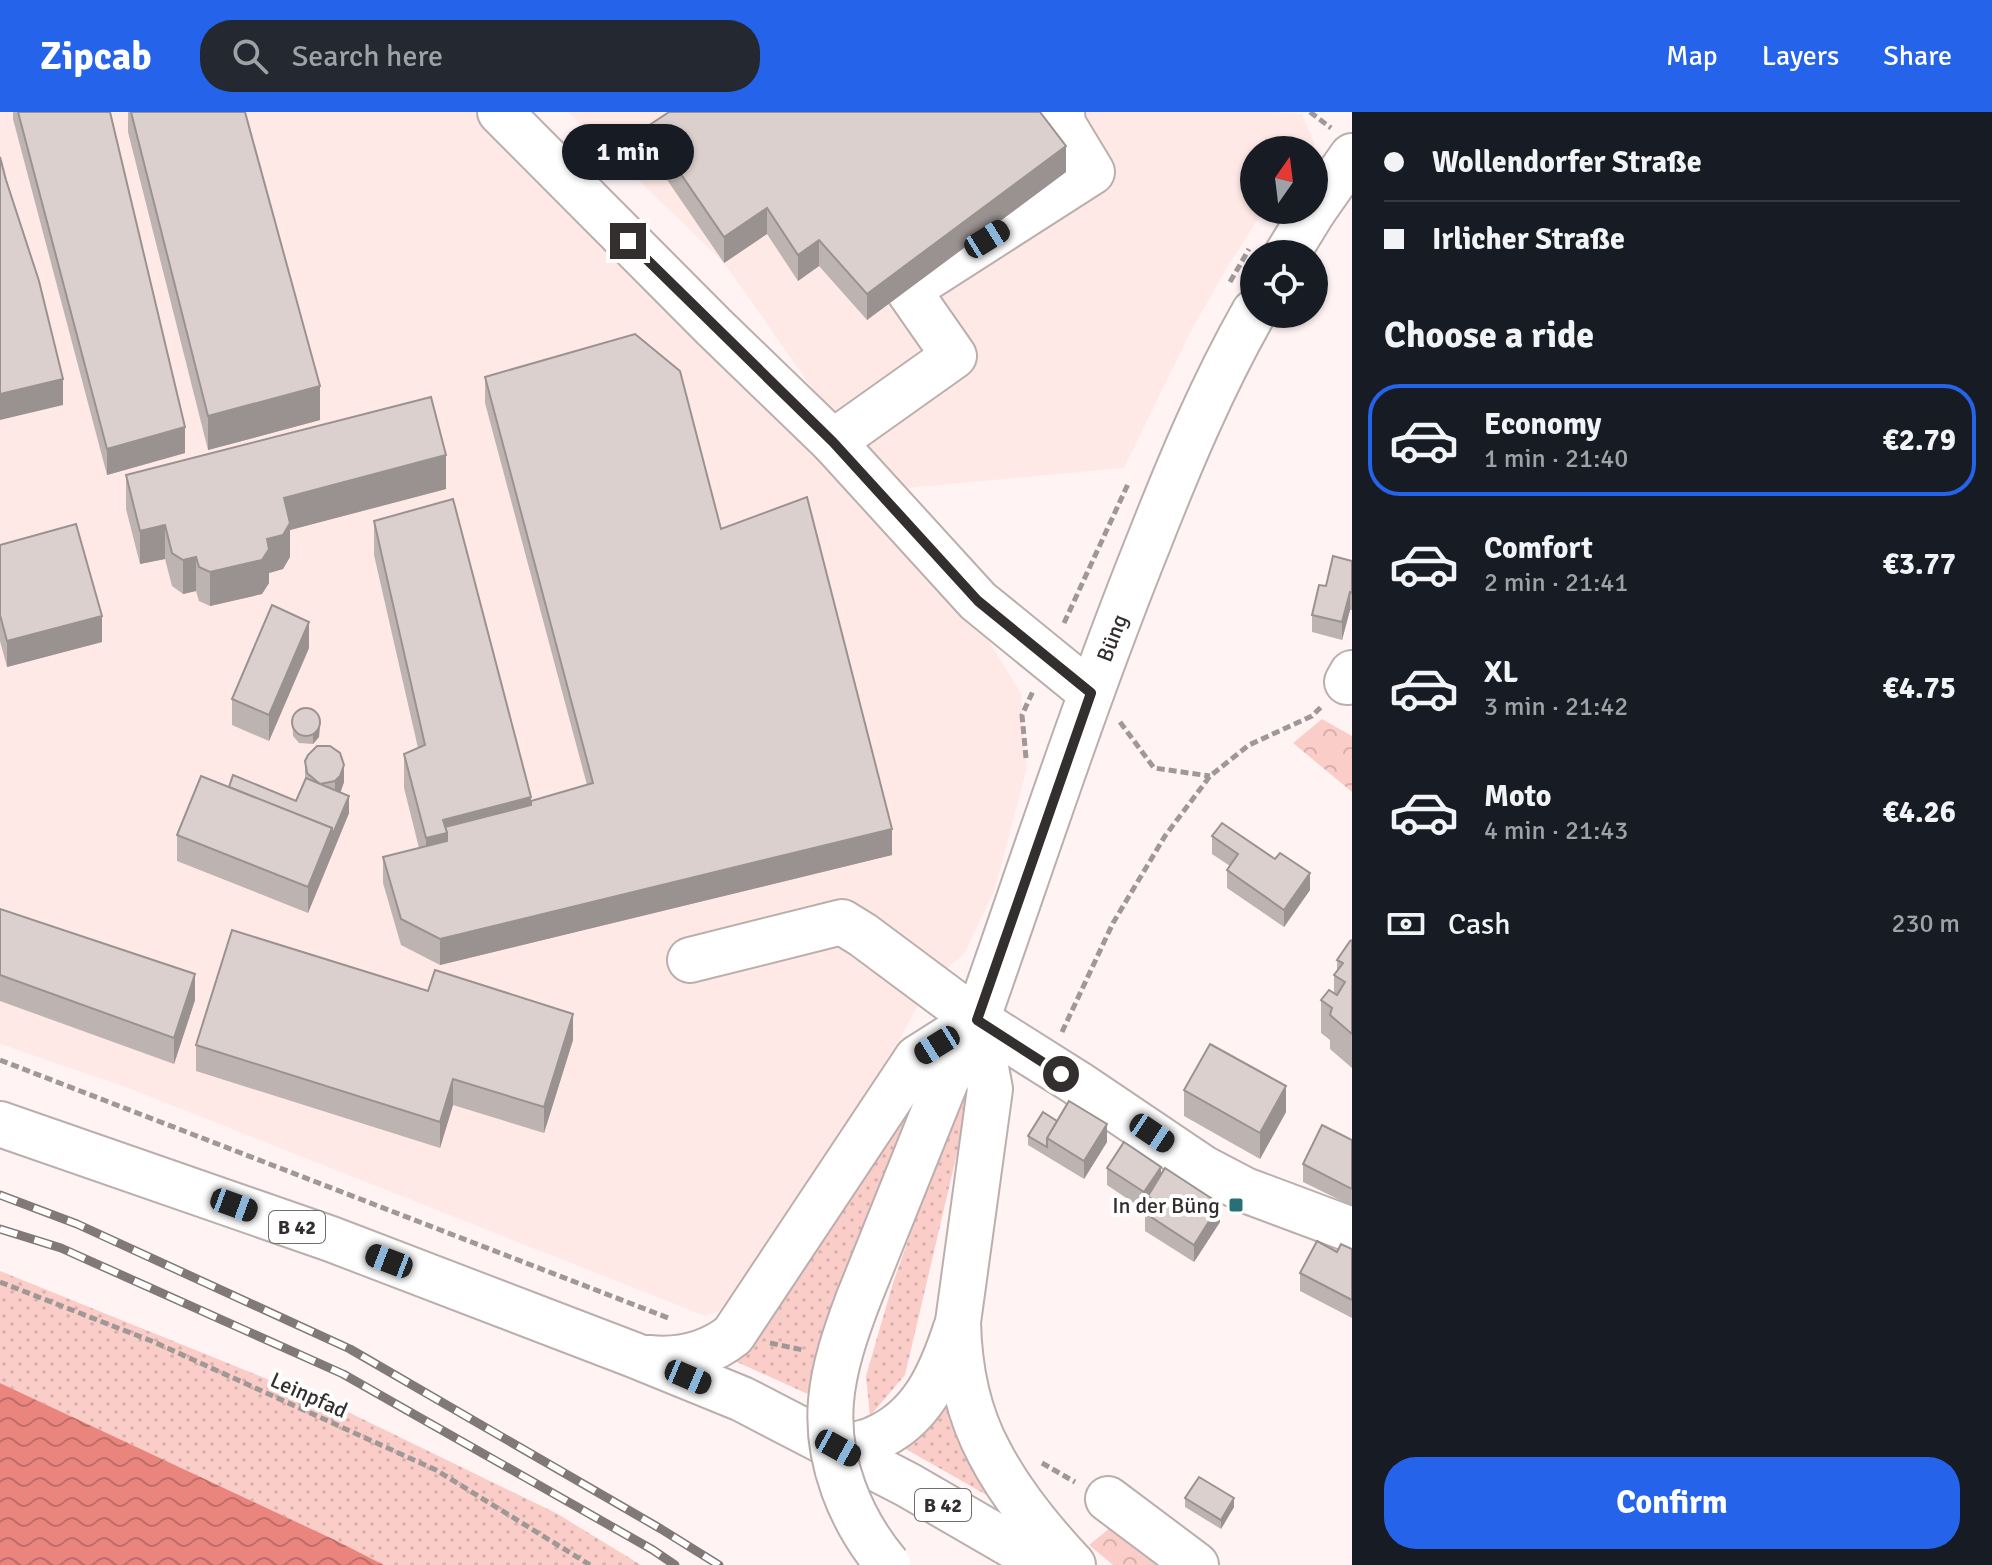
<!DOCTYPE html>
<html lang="en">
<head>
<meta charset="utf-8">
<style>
  body { margin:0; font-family:Signika,sans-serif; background:#242831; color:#f1f3f6; height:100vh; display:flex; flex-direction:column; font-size:30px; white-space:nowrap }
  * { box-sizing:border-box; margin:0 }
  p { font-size:26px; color:#9ea1a6 }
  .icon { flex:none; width:44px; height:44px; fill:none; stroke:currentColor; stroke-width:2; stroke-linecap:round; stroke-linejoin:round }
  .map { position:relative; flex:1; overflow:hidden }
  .side { display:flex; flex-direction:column; background:#171b24; width:640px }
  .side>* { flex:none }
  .guide { display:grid; align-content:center; height:176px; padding:0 32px; background:#171b24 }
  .needle { width:52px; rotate:14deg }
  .tools { position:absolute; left:1240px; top:24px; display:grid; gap:16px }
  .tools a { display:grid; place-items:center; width:88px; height:88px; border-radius:50%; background:#171b24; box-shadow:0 2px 6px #0004; font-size:40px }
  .end { position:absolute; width:36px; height:36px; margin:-18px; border:10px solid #332f2e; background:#fff; box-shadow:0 0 0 4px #fff }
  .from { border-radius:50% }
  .bubble { position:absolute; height:56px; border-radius:28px; background:#171b24; box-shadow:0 2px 6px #0004; font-size:26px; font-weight:800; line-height:56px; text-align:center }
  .car { position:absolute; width:24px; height:48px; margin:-24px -12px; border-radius:10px; box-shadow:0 0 6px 2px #0007; background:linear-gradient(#222 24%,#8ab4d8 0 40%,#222 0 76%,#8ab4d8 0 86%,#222 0) }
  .guide b { display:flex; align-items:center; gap:28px; height:76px; font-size:30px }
  .guide b+b { border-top:2px solid #363941 }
  .guide i { width:20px; height:20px; background:#f1f3f6 }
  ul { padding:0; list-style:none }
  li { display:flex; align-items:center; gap:24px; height:112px; margin:0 16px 12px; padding:0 16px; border:4px solid transparent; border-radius:32px }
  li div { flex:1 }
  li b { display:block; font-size:30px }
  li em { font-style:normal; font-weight:800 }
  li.on { border-color:#2563eb }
  li>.icon { width:72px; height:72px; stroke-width:1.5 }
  h2 { padding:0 32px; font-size:36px; line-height:96px }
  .pay { display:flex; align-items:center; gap:20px; height:88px; padding:0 32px; font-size:30px }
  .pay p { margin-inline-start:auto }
  .action { display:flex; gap:16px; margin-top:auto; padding:16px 32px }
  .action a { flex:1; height:92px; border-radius:32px; background:#2563eb; color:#fff; font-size:32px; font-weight:800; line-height:92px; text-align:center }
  header { display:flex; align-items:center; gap:48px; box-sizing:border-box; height:112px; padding:0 40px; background:#2563eb; color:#fff }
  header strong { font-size:38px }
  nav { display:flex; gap:44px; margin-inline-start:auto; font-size:28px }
  .search { width:560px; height:72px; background:#242831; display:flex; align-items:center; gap:20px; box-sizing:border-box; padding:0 28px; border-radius:32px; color:#9ea1a6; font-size:30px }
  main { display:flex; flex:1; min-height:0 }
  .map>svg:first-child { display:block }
  .built { fill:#ffe9e6 }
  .grass { fill:url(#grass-dots) }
  .park { fill:url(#park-crowns) }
  .water { fill:url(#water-waves) }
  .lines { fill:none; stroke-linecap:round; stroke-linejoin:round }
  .minor-casing { stroke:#bbafad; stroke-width:48 }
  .major-casing { stroke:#bbafad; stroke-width:48 }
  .path { stroke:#a09897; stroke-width:5; stroke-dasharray:8 4; stroke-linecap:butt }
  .minor { stroke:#fff; stroke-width:44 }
  .major { stroke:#fff; stroke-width:44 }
  .rail-casing { stroke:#807978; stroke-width:9 }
  .rail { stroke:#fff; stroke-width:6; stroke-dasharray:18; stroke-linecap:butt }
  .major-bridge-casing { stroke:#bbafad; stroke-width:48; stroke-linecap:butt }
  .major-bridge { stroke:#fff; stroke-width:44 }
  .wall { fill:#bdb3b1 }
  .shaded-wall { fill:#9a9290 }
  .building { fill:#dcd0ce; stroke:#9a9290; stroke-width:2 }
  .route { stroke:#332f2e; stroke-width:10 }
  .poi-dot { fill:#277078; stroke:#fff; stroke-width:3 }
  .labels { text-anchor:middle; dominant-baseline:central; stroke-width:8; stroke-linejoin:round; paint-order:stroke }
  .shield { fill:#fff; stroke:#706d6d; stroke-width:2 }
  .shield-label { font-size:20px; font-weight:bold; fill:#332f2e }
  .street-label { font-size:22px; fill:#332f2e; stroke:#fff }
  .poi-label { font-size:22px; fill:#332f2e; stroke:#fff; text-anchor:end }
</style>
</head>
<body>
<header>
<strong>Zipcab</strong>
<div class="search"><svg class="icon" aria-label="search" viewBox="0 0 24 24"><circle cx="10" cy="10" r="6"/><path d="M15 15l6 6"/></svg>Search here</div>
<nav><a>Map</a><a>Layers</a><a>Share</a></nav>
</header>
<main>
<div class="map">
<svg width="1352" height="1453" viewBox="0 0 1352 1453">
  <defs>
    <pattern id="grass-dots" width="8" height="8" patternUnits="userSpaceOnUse" patternTransform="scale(2)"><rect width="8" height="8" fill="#facdc8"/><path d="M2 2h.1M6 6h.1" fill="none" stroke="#d7b0ac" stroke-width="1.8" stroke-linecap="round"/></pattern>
    <pattern id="park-crowns" width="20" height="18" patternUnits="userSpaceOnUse" patternTransform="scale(2)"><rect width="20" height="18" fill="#facdc8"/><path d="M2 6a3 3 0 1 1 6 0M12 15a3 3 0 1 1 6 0" fill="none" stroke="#d7b0ac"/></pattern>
    <pattern id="water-waves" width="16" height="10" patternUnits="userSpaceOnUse" patternTransform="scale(2)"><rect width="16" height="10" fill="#ea857d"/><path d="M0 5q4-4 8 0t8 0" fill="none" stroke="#be6d67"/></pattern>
  </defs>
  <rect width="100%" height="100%" fill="#fff4f3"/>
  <g class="built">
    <polygon points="0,0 475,0 953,471 1021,581 1027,656 994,780 964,842 929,872 882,961 725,1197 705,1204 128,976 0,932"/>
    <polygon points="568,0 1272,0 1302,2 1315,32 1310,38 1254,38 1254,98 1264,98 1228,154 1191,219 1124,356 907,376 836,310 724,151"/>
  </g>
  <g class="grass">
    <polygon points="923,958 935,960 810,1283 726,1245"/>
    <polygon points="965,968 974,969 905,1263 870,1304 866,1264 893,1171"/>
    <polygon points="0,1159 346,1299 556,1401 641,1453 384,1453 335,1428 0,1271"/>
    <polygon points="946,1274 997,1389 890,1328"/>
  </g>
  <g class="park">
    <polygon points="1322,607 1352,624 1352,680 1293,631"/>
    <polygon points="1116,1411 1172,1453 1113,1453 1089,1433"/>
  </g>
  <polygon class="water" points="0,1271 335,1428 384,1453 0,1453"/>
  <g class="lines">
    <g class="minor-casing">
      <g id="minor">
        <polyline points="500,0 714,215 833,330 978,489 1091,581"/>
        <polyline points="1314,98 1352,44"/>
        <polyline points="1287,142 1314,98"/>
        <polyline points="833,330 954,244 908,178 1092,60 1063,12 1062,0"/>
        <polyline points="1347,570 1352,561"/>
        <polyline points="690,848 842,810 863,823 977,908 1077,971 1203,1056 1245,1078 1352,1118"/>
        <path d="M977,908C1033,749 1085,589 1148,432C1179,353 1212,274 1254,200"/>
        <polyline points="1108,1387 1196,1453"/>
      </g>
    </g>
    <g class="major-casing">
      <g id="major">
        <path d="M977,908L990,977L958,1210C959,1254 968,1301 989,1340C1009,1379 1043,1421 1073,1453"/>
        <polyline points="0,1012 331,1127 634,1243 742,1287 908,1373 1046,1453"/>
        <polyline points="858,1188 948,964 976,910"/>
        <path d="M649,1246C680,1249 708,1243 733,1223L917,946L977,908"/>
        <path d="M838,1336C850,1333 863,1332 874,1327C922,1307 941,1262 956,1216"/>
      </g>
    </g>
    <g class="path">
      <polyline points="1310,0 1331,16"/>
      <polyline points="1230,170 1249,137"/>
      <polyline points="1064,511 1128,372"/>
      <polyline points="1120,610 1154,656 1210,664"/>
      <polyline points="1026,646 1022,603 1033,579"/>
      <polyline points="1062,920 1113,811 1165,724 1210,664 1249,633 1312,604 1322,594"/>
      <polyline points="0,948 671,1207"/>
      <polyline points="0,1170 154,1230 436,1358 590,1453"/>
      <polyline points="770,1231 803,1238"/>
      <polyline points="1042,1351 1075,1370"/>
    </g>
    <use href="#minor" class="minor"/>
    <use href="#major" class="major"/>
    <g class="rail-casing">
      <g id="rail">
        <polyline points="0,1083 77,1112 350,1237 661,1417 719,1453"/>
        <polyline points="0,1117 61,1136 343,1262 653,1438 675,1453"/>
      </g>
    </g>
    <use href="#rail" class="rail"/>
    <g class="major-bridge-casing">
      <path id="major-bridge" d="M858,1188C846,1220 834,1254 831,1289C826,1348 850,1408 888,1453"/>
    </g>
    <use href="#major-bridge" class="major-bridge"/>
  </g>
  <g class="wall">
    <polygon points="13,0 110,0 185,341 107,363 13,7"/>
    <polygon points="128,0 245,0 320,308 208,338 128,20"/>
    <polygon points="648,14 1066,60 867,208 819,154 798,169 767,122 724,151 648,40"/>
    <polygon points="485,265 721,417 892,743 440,853 401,833 383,771 383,745 419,736 404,676 404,642 418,636 374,443 374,409 531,689 587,673 485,291"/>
    <polygon points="126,363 446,377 290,418 290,445 283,457 269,461 269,471 262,482 210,494 199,489 196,479 183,482 172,474 165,447 140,452 126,397"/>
    <polygon points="0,433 102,530 7,555 0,529"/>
    <polygon points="1352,449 1352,498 1350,498 1342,528 1312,520 1312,503 1326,474"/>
    <polygon points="309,536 269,629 232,613 232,587"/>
    <polygon points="292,606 320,615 319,625 313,632 299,631 293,624"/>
    <polygon points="305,649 344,670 340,680 349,701 308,801 177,749 177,723 229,675 296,689 305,667"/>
    <polygon points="1212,724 1275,747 1310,778 1284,815 1227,776 1227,758 1230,754 1212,742"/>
    <polygon points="0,797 195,888 174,952 0,889"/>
    <polygon points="1352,828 1352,956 1330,937 1330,928 1321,921 1321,888 1334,881 1334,863 1337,859 1337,848"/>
    <polygon points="573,928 544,1021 453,993 440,1036 196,959 196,933"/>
    <polygon points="1184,978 1286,1000 1260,1047 1184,1004"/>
    <polygon points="1057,1009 1107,1030 1084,1067 1028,1033 1028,1024"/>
    <polygon points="1352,1028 1352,1094 1303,1070 1303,1052"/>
    <polygon points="1107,1056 1161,1063 1220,1110 1194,1150 1145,1119 1145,1101 1148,1097 1148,1092 1144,1098 1107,1073"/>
    <polygon points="1352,1137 1352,1206 1300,1179 1300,1161 1337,1140"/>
    <polygon points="1185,1386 1234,1395 1221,1417 1185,1395"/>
  </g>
  <g class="shaded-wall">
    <polygon points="1066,34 1066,60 867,208 867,182"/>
    <polygon points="767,96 767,122 724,151 724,125"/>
    <polygon points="819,128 819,154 798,169 798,143"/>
    <polygon points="63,267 63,293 0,308 0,282"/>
    <polygon points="320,274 320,308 208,338 208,304"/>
    <polygon points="185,315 185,341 107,363 107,337"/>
    <polygon points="446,343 446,377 290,418 290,445 283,457 269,461 269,471 262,482 210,494 210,460 267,427 284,386"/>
    <polygon points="165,413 165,447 140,452 140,419"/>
    <polygon points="196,445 196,479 183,482 183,448"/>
    <polygon points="1350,480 1350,498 1342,528 1342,510"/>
    <polygon points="102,504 102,530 7,555 7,529"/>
    <polygon points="309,510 309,536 269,629 269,603"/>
    <polygon points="320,606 319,625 313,632 313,623"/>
    <polygon points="344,653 344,670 340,682 335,686 335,669"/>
    <polygon points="349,684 349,701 308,801 308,775 332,716"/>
    <polygon points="531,685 531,719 426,760 426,726 443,708"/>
    <polygon points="892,717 892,743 440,853 440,827"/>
    <polygon points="1310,761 1310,778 1284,815 1284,798"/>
    <polygon points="195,862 195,888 174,952 174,926"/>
    <polygon points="573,902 573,928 544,1021 544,995"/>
    <polygon points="453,967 453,993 440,1036 440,1010"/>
    <polygon points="1286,974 1286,1000 1260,1047 1260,1021"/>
    <polygon points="1107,1012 1107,1030 1084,1067 1084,1049"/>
    <polygon points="1161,1055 1161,1072 1148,1084 1148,1092 1144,1098 1144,1080"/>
    <polygon points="1220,1092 1220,1110 1194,1150 1194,1133"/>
    <polygon points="1234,1386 1234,1395 1221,1417 1221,1408"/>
  </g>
  <g class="building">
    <polygon points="18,0 110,0 185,315 107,337"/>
    <polygon points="131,0 245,0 320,274 208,304"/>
    <polygon points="669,0 1040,0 1066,34 867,182 819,128 798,143 767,96 724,125 648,14"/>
    <polygon points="0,45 6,68 39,169 63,267 0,282"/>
    <polygon points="635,222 680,259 721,417 807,385 892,717 440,827 401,807 383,745 447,729 447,721 445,715 531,693 531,689 593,671 485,265"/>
    <polygon points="431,285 446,343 284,386 290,411 283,423 267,427 269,437 262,448 210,460 199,455 196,445 183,448 172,441 165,413 140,419 126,363"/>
    <polygon points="453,387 531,685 443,708 447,721 426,726 404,642 425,633 374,409"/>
    <polygon points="76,412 102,504 7,529 0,503 0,433"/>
    <polygon points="1333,444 1352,449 1352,481 1350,480 1342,510 1312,503 1319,473 1326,474"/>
    <polygon points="272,493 309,510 269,603 232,587"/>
    <circle cx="306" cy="610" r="14"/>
    <polygon points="317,634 330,634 340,641 344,653 340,664 335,669 320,672 307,661 305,649 308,643"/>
    <polygon points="233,663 296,689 306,666 349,684 332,724 332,716 229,675"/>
    <polygon points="201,664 332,716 308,775 177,723"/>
    <polygon points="1222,711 1275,747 1280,741 1310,761 1284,798 1227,758 1238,742 1212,724"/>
    <polygon points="0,797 195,862 174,926 0,863"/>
    <polygon points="232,818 428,879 435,858 573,902 544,995 453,967 440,1010 196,933"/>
    <polygon points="1352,828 1352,922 1330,903 1332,896 1321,888 1329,878 1337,883 1345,870 1334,863 1343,851 1337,848 1350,829"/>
    <polygon points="1210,932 1286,974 1260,1021 1184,978"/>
    <polygon points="1069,989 1107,1012 1084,1049 1047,1026"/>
    <polygon points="1043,1000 1057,1009 1047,1026 1047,1035 1028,1024"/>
    <polygon points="1322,1013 1352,1028 1352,1077 1303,1052"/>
    <polygon points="1124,1030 1161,1055 1144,1080 1107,1056"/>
    <polygon points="1165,1056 1220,1092 1194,1133 1145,1101 1153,1088 1148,1084"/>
    <polygon points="1317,1129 1337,1140 1341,1132 1352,1137 1352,1188 1300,1161"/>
    <polygon points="1199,1365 1234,1386 1221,1408 1185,1386"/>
  </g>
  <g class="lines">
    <polyline class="route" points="628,129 833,330 978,489 1091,581 977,908 1061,962"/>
  </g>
  <rect class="poi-dot" x="1228" y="1085" width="16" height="16" rx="4"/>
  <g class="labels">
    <g class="shield">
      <rect x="269" y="1099" width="56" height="32" rx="6"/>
      <rect x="915" y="1377" width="56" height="32" rx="6"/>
    </g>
    <g class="shield-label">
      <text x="297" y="1115">B 42</text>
      <text x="943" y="1393">B 42</text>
    </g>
    <g class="street-label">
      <text transform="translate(1112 526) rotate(-69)">Büng</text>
      <text transform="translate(309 1283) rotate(24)">Leinpfad</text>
    </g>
    <g class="poi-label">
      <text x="1220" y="1093">In der Büng</text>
    </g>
  </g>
</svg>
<div class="tools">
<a><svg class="needle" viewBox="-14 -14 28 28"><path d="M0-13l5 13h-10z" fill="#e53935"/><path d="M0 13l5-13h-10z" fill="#9ea1a6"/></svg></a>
<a><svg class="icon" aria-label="locate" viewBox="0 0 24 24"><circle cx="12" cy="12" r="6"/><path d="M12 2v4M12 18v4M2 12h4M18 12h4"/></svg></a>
</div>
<i class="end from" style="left:1061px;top:962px"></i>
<i class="end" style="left:628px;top:129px"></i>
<div class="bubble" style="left:562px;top:12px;width:132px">1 min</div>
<i class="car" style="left:987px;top:127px;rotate:58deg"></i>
<i class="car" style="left:937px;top:933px;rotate:238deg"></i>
<i class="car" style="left:1152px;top:1021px;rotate:124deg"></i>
<i class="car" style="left:234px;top:1093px;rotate:110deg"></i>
<i class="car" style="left:389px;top:1149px;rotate:291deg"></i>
<i class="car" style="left:688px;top:1265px;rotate:113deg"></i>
<i class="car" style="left:838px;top:1336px;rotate:119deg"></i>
</div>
<section class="side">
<div class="guide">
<b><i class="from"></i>Wollendorfer Straße</b>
<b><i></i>Irlicher Straße</b>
</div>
<h2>Choose a ride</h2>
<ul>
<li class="on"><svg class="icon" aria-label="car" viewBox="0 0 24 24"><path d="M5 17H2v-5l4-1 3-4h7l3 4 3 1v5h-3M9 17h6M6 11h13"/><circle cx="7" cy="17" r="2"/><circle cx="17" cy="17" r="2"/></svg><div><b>Economy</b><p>1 min · 21:40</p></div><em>€2.79</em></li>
<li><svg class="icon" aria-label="car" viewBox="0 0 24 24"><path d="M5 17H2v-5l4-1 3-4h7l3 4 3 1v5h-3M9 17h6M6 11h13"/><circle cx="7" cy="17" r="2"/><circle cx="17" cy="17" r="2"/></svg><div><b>Comfort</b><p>2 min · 21:41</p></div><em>€3.77</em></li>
<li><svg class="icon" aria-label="car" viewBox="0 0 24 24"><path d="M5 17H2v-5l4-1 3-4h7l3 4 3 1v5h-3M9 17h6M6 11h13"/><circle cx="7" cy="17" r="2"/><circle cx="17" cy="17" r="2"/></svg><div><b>XL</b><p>3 min · 21:42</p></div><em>€4.75</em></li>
<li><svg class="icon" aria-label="car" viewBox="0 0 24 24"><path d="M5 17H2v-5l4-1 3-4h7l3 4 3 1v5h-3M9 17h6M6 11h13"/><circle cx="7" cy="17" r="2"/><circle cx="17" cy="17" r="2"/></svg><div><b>Moto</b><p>4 min · 21:43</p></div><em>€4.26</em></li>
</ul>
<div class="pay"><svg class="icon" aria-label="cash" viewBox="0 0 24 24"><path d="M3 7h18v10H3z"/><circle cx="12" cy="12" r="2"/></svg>Cash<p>230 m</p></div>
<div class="action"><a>Confirm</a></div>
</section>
</main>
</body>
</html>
